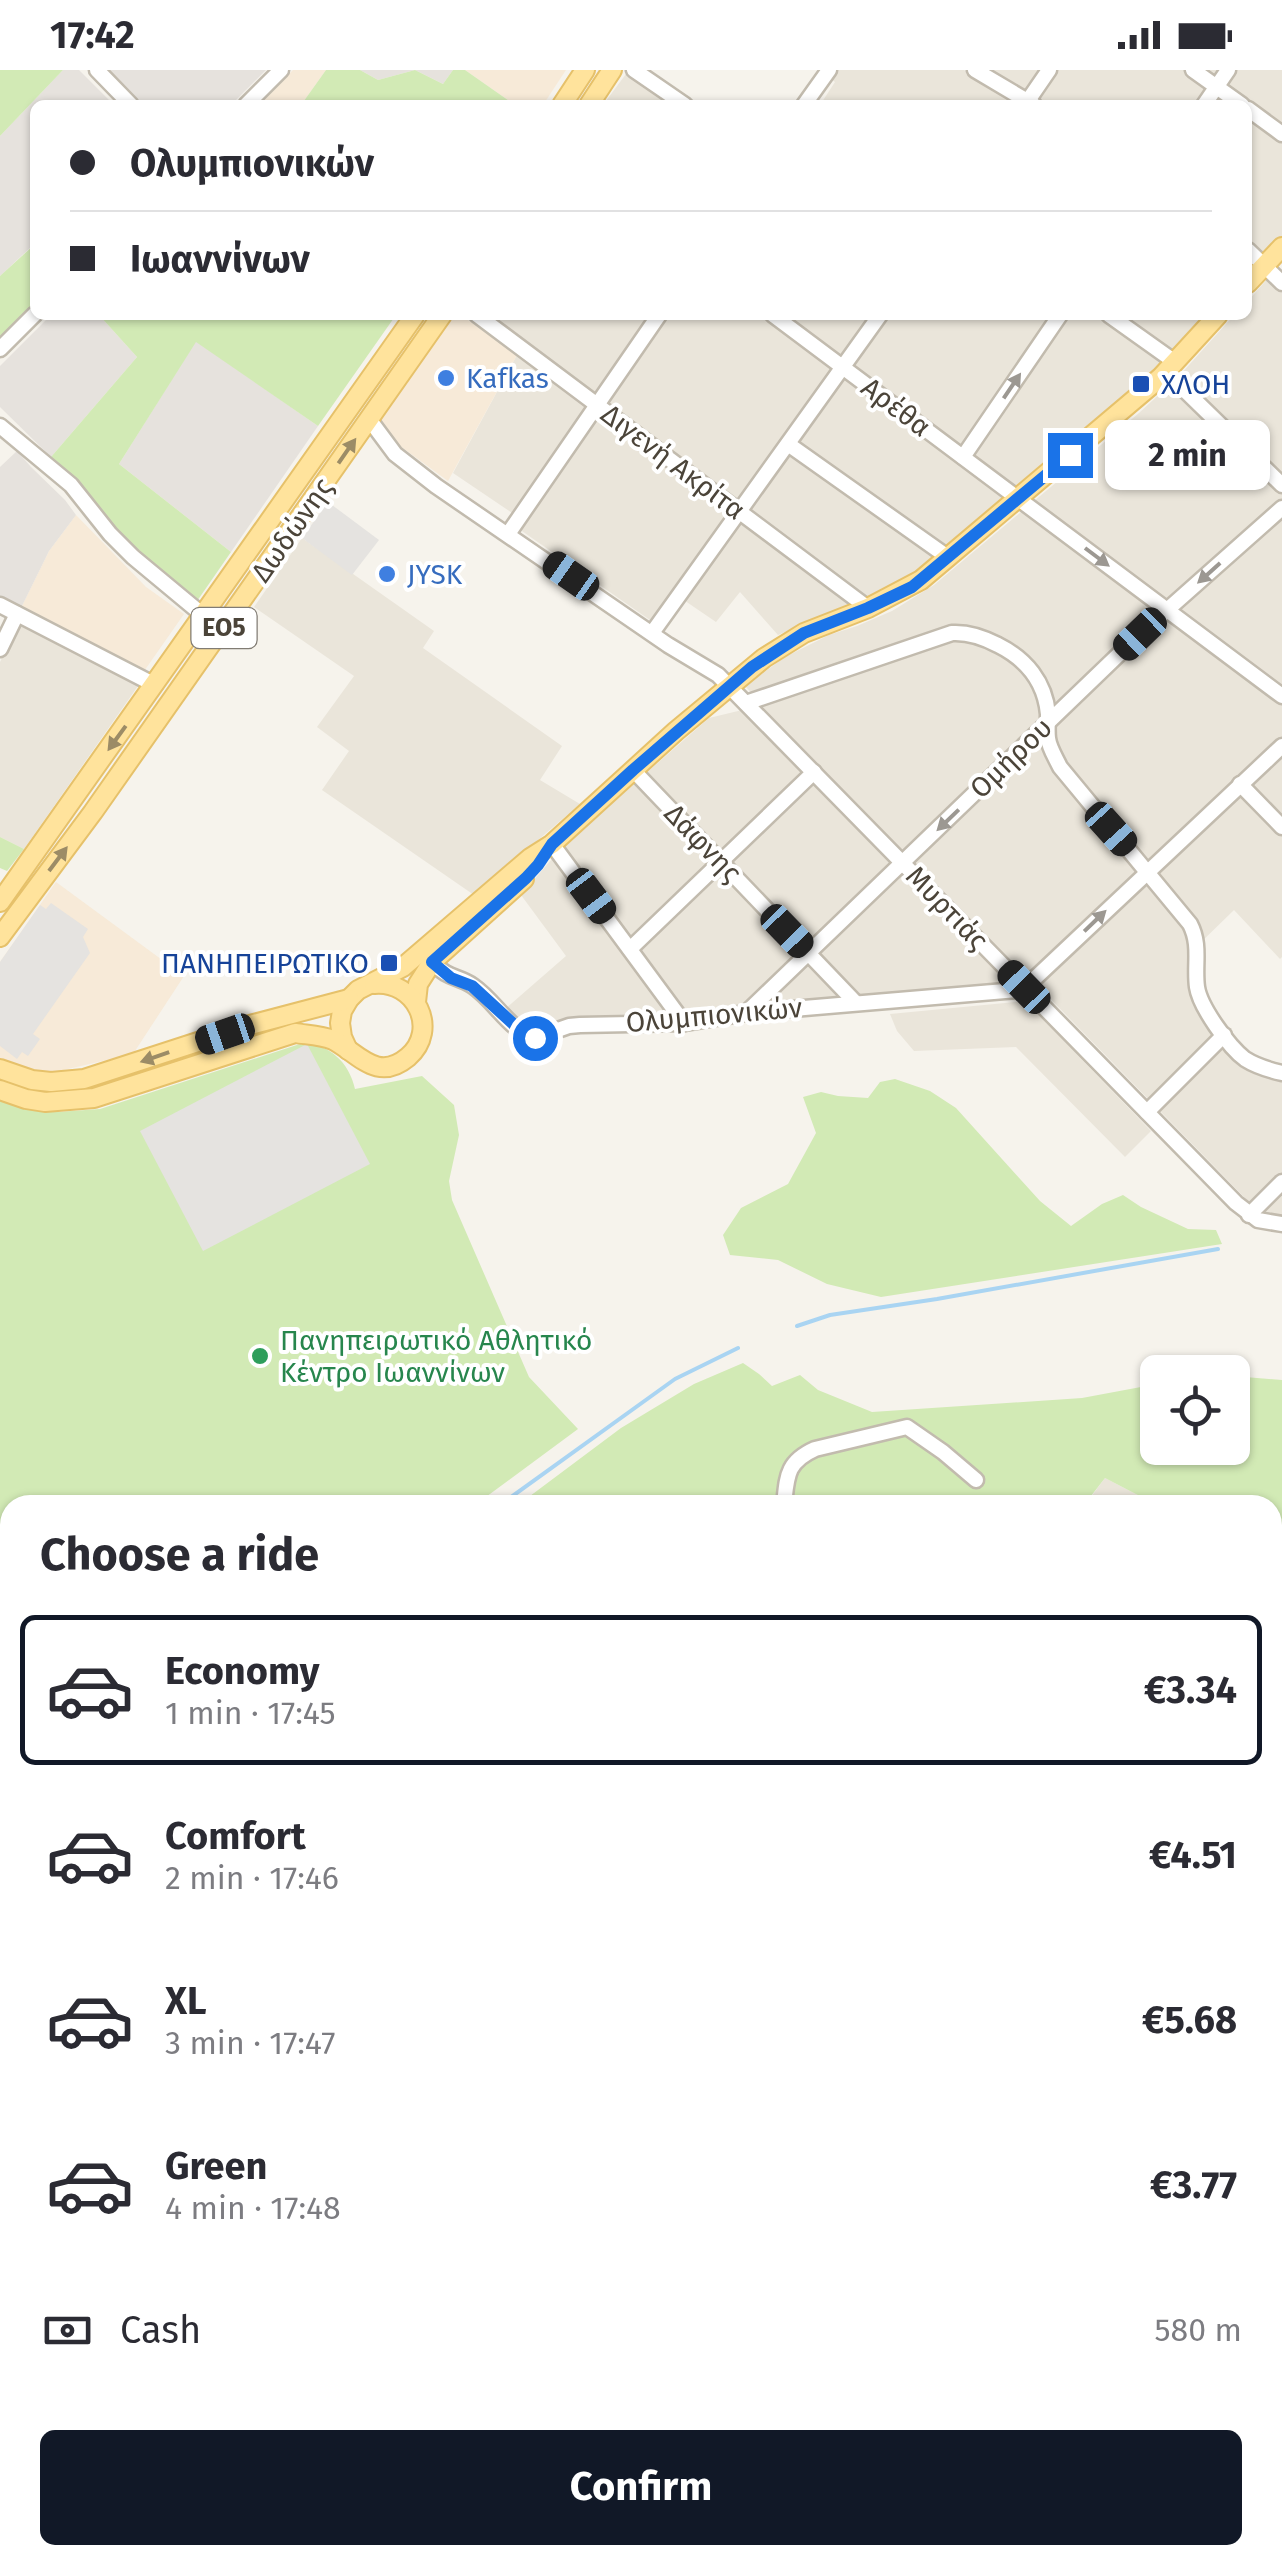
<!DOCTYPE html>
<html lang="en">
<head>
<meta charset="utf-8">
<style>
  body { margin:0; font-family:"Fira Sans",sans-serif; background:#f2f2f3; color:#2b2b33; height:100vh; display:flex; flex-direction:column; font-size:38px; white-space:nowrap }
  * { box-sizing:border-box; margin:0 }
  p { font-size:32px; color:#7c7c81 }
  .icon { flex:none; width:55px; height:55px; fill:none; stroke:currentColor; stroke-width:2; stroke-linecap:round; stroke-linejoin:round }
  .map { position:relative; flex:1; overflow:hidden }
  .panel { position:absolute; left:0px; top:1425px; width:1282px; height:1070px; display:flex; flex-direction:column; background:#fff; border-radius:30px 30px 0 0; box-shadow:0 2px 8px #0004 }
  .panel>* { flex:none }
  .guide { position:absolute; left:30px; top:30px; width:1222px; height:220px; border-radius:15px; box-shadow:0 2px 8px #0004; display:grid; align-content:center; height:220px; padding:0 40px; background:#fff }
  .fabs { position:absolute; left:1140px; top:1285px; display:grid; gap:20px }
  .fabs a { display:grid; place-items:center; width:110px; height:110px; border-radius:15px; background:#fff; box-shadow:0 2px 8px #0004; font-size:50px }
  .end { position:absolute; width:45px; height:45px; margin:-22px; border:12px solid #1a73e8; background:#fff; box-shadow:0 0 0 5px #fff }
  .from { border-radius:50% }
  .bubble { position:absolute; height:70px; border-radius:15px; background:#fff; box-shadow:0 2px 8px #0004; font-size:32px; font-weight:700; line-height:70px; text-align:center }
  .car { position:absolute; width:30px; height:60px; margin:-30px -15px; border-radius:12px; box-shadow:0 0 8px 2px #0007; background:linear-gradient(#222 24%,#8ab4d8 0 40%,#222 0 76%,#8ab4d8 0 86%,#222 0) }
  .guide b { display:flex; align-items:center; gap:35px; height:95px; font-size:38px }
  .guide b+b { border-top:2px solid #e1e1e2 }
  .guide i { width:25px; height:25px; background:#2b2b33 }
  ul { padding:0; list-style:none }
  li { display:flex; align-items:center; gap:30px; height:150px; margin:0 20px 15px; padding:0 20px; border:5px solid transparent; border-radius:15px }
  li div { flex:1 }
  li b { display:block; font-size:38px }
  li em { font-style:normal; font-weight:700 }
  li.active { border-color:#111827 }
  li>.icon { width:90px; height:90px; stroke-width:1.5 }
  h2 { padding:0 40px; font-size:45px; line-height:120px }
  .pay { display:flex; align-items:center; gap:25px; height:110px; padding:0 40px; font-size:38px }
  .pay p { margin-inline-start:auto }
  .button { display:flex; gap:20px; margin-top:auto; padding:20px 40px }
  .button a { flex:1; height:115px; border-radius:15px; background:#111827; color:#fff; font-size:40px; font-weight:700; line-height:115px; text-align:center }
  .status { display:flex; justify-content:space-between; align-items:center; height:70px; padding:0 50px; background:#fff; direction:ltr }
  .status svg { height:28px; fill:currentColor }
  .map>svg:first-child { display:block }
  .residential { fill:#eae5da }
  .commercial { fill:#f7ead8 }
  .industrial { fill:#e6e2dd }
  .green { fill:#d2eab5 }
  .parking { fill:#e5e3e0 }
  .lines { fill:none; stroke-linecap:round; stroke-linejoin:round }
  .stream { stroke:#a9d4f2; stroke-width:4 }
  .minor-casing { stroke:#c2bbae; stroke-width:19 }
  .major-casing { stroke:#e6c16a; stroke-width:22 }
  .minor { stroke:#fff; stroke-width:14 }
  .major { stroke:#ffe39c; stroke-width:18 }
  .oneway { fill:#9c9892 }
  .oneway2 { fill:#9c8c66 }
  .route { stroke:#1a73e8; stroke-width:12 }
  .shop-dot { fill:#3f7fe0; stroke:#fff; stroke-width:4 }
  .transit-dot { fill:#1a4fb4; stroke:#fff; stroke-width:4 }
  .leisure-dot { fill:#2e9e5b; stroke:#fff; stroke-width:4 }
  .labels { text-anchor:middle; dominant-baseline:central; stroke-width:8; stroke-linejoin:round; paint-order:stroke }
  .shield { fill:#fff; stroke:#817c74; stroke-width:2.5 }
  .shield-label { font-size:25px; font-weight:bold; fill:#4b4439 }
  .shop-label { font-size:28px; fill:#366cbe; stroke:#fff; text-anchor:start }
  .transit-label { font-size:28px; fill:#164399; stroke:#fff; text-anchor:start }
  .street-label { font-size:28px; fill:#4b4439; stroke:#fff }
  .leisure-label { font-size:28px; fill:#27864d; stroke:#fff; text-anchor:start }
</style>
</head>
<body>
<div class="status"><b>17:42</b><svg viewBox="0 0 49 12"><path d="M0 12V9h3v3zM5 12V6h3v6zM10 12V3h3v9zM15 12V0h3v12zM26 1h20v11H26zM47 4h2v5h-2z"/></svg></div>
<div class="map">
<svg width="1282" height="2495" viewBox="0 0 1282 2495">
  <rect width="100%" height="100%" fill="#f6f3ec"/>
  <g class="residential">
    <polygon points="820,0 964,0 1022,35 820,35 835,12"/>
    <polygon points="990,0 1282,0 1282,168 1264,185 1248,173 1248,35 1048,35"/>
    <polygon points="626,4 671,35 603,35"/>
    <polygon points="1268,208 1282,223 1282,887 1280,889 1234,840 1193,880 1192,909 1231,983 1282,1009 1282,1145 1264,1143 1249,1132 1024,902 1012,913 614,949 539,962 530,960 505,939 566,886 521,825 563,776 709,648 763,635 745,616 785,587 829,565 857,556 892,541 934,515 1139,343 1180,305 1234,245 1248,245 1248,231"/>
    <polygon points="490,245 1208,245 1182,273 1131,321 928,493 899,513 870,528 835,540 778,565 740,522 716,552 672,522 650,550 519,459 524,451 453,403 525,270"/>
    <polygon points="302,468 434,561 423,578 562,676 540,710 580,734 474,825 322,720 349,681 317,657 354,606 254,537"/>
    <polygon points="19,554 138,616 24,779 0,767 0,592"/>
    <polygon points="1025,931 1151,1061 1125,1087 1016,977 914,981 897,961 890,944"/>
    <polygon points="1105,1408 1157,1435 1085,1435"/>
  </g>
  <g class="commercial">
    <polygon points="293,0 326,0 301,35 258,35"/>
    <polygon points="465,0 566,0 543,35 515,35"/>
    <polygon points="452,245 461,245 517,285 448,411 389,368 379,351"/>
    <polygon points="76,445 146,517 184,544 142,604 20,540 49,481"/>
    <polygon points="56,812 184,906 133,984 55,1002 23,998 0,990 0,892"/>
  </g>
  <g class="industrial">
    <polygon points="63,0 79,0 114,35 35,35 35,176 33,175 0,206 0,66"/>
    <polygon points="106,0 266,0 231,35 139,35"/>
    <polygon points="360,0 453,0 443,14 415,0 378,10"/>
    <polygon points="51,245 99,245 137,287 51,387 0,337 0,296"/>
    <polygon points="196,271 318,356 231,482 119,394"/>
    <polygon points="17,381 31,397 65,430 76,445 49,481 20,540 0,530 0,397"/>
    <polygon points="10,1744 10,1834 0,1834 0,1756"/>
    <polygon points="10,2368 10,2485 79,2485 68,2495 0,2495 0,2377"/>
  </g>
  <g class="green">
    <polygon points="0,0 63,0 0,66"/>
    <polygon points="326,0 360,0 378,10 415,0 443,14 453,0 465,0 515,35 301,35"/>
    <polygon points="34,175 35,234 0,269 0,206"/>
    <polygon points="99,245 396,245 318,356 196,272 119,394 231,482 195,534 162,508 97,442 85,420 51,387 137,287"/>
    <polygon points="0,767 24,779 7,801 0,798"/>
    <path d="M303,973C330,975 349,992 355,1019L422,1006L454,1035L459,1065L449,1111L452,1130L529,1307L578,1359L475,1435H10V1591L0,1586V1031L27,1039L57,1042L100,1039Z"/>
    <polygon points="895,1009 930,1021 956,1038 1040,1131 1071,1156 1102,1134 1123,1125 1141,1137 1188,1159 1216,1160 1222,1174 881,1227 827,1214 778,1190 730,1185 723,1165 741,1138 788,1114 816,1063 803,1027 821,1022 838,1026 868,1028 880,1012"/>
    <polygon points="743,1293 759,1304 772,1316 800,1305 818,1320 872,1342 1082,1328 1157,1314 1158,1378 1232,1378 1233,1306 1282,1310 1282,1491 1273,1487 1272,1435 1157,1435 1105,1408 1084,1435 518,1435 621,1358 694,1314"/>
    <polygon points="1282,1596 1282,1852 1273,1849 1272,1605"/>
    <polygon points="1273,1868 1282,1872 1282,2227 1277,2205 1272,2204"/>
    <polygon points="1282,2241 1282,2343 1273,2338 1273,2322 1276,2316 1273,2313 1272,2251 1278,2251"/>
    <polygon points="0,2308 10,2318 10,2348 0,2357"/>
    <polygon points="1282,2359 1282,2495 1143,2495 1143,2485 1272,2485 1273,2365 1278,2367"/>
    <polygon points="157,2485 302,2485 292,2495 166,2495"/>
  </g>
  <g class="parking">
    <polygon points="328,432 379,470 352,505 302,468"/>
    <polygon points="51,833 88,859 83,867 90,883 33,964 40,969 28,986 22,982 17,989 0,976 0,892 40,835 46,839"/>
    <polygon points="307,974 370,1094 203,1181 140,1061"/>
  </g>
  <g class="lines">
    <g class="stream">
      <polyline points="797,1256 830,1245 937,1229 1218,1179"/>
      <polyline points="500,1435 675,1309 738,1278"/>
      <polyline points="0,1604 10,1607"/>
      <polyline points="486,2495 487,2485"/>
    </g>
    <g class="minor-casing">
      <g id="minor">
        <polyline points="97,0 131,35"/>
        <polyline points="634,0 685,35"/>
        <polyline points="975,0 1034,35"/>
        <polyline points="1193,0 1242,35"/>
        <polyline points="246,35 281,0"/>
        <polyline points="804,35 829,0"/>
        <polyline points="1025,35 1049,0"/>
        <polyline points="1204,35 1228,0"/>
        <polyline points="1248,39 1282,64"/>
        <polyline points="1248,180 1282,213"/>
        <polyline points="477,245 868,538"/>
        <polyline points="773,245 1282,626"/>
        <polyline points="1109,245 1175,292"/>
        <polyline points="0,279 35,244"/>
        <polyline points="1166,302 1282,415"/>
        <polyline points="369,349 395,384 436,416 668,575 718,605 1236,1133 1258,1150 1282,1154"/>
        <polyline points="0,356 71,415 110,464 133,487 204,546"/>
        <polyline points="788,374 949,488"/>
        <polyline points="963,387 1060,245"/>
        <polyline points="508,464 659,245"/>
        <polyline points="0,535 155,615"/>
        <polyline points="652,563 880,245"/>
        <polyline points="0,579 17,544"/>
        <path d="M746,633L952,563C969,562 983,567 998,575C1026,589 1045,612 1048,644C1048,652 1047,660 1048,668C1049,678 1056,688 1060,697L1190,854C1201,875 1194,895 1197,917C1200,937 1229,977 1245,989C1256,996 1269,1000 1282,1003"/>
        <polyline points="633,700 856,933"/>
        <polyline points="1240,714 1282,757"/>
        <polyline points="552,774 684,953"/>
        <polyline points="630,879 814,702"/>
        <path d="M432,892C449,910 457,905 473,916C495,931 510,961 535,968L569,956L580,955L684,953L746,943L1017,920L1031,912L1282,676"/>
        <polyline points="746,943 1140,564 1282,438"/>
        <polyline points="1147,1042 1224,965"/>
        <polyline points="1249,1145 1282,1112"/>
        <path d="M784,1435C787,1407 786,1392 815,1379L907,1357L943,1382L976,1410"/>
        <polyline points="1272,1600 1282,1591"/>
        <polyline points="0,1840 10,1840"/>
        <polyline points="1272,1856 1282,1859"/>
        <polyline points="0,2370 10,2361"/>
        <polyline points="833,2495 833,2485"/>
        <polyline points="1136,2495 1137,2485"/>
      </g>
    </g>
    <g class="major-casing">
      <g id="major">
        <polyline points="562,35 585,0"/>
        <polyline points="589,35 612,0"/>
        <polyline points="1248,213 1282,177"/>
        <polyline points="0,832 415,245"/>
        <polyline points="0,867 93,742 442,245"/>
        <polyline points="416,932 418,914 432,892 524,809"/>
        <polyline points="348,980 342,967 340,953 342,941 349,929 358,920 403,897 530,788 552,774 676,661 764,588 804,563 868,538 921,510 1161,307 1218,245"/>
        <polyline points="0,999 32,1010 51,1012 84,1009 250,955 349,929"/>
        <path d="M0,1020L26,1029L45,1032L94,1028L295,963C308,965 321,965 333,970C358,983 377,1013 408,987C440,959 415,910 374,914"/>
      </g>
    </g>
    <use href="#minor" class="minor"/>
    <use href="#major" class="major"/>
  </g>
  <defs><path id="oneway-solid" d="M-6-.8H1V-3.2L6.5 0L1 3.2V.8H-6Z" transform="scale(2.5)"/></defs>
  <g class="oneway">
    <use href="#oneway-solid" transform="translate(1012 316) rotate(-56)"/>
    <use href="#oneway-solid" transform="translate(1097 487) rotate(37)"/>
    <use href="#oneway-solid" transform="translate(1209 503) rotate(138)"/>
    <use href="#oneway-solid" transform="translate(948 750) rotate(136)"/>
    <use href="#oneway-solid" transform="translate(1095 851) rotate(-44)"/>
  </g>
  <g class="oneway2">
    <use href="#oneway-solid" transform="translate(347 381) rotate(-55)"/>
    <use href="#oneway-solid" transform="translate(117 668) rotate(126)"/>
    <use href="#oneway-solid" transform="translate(58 789) rotate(-53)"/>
    <use href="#oneway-solid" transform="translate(155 987) rotate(161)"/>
  </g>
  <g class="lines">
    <polyline class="route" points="535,968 521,961 472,916 451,908 432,892 526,808 538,795 552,774 633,700 752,597 804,563 868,538 912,517 1070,385"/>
  </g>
  <g class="shop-dot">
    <circle cx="446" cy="308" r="10"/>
    <circle cx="387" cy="504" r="10"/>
  </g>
  <g class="transit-dot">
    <rect x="1131" y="304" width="20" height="20" rx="5"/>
    <rect x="379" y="883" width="20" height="20" rx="5"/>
  </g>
  <circle class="leisure-dot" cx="260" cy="1286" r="10"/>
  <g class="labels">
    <rect class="shield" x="191.5" y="538" width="65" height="40" rx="8"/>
    <g class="shield-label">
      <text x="224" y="558">ΕΟ5</text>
    </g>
    <g class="shop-label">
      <text x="466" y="308">Kafkas</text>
      <text x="407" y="504">JYSK</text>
    </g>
    <g class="transit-label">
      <text x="1161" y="314">ΧΛΟΗ</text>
      <text x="369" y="893" text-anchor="end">ΠΑΝΗΠΕΙΡΩΤΙΚΟ</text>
    </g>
    <g class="street-label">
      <text transform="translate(896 337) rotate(37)">Αρέθα</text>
      <text transform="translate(673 392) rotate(37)">Διγενή Ακρίτα</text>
      <text transform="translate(292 460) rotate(-55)">Δωδώνης</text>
      <text transform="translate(1011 688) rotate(-44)">Ομήρου</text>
      <text transform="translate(703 773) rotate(46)">Δάφνης</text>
      <text transform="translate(947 838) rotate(46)">Μυρτιάς</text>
      <text transform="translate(714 945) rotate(-5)">Ολυμπιονικών</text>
    </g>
    <g class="leisure-label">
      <text x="280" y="1270">Πανηπειρωτικό Αθλητικό<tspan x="280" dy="32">Κέντρο Ιωαννίνων</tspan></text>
    </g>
  </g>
</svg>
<div class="fabs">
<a><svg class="icon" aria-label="locate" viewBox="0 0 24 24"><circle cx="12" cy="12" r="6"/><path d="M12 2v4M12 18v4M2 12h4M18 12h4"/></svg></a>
</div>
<i class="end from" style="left:535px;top:968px"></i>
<i class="end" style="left:1070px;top:385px"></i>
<div class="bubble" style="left:1105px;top:350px;width:165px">2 min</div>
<i class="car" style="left:571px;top:506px;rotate:305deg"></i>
<i class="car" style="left:1140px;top:564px;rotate:226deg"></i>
<i class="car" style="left:1111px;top:759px;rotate:138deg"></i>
<i class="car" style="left:591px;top:826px;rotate:143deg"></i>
<i class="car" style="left:787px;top:861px;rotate:136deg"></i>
<i class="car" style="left:1024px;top:917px;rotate:316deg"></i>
<i class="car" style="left:225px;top:964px;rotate:251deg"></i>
<div class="guide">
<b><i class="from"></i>Ολυμπιονικών</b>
<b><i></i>Ιωαννίνων</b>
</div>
<section class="panel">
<h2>Choose a ride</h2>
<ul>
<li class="active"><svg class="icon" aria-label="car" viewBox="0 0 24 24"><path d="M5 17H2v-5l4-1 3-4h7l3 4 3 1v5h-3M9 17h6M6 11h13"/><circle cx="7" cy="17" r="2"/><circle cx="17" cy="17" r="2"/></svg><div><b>Economy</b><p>1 min · 17:45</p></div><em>€3.34</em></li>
<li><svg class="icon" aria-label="car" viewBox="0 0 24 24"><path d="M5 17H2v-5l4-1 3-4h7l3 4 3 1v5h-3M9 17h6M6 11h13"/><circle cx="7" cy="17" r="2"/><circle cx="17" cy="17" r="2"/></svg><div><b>Comfort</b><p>2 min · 17:46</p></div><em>€4.51</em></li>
<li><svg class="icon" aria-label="car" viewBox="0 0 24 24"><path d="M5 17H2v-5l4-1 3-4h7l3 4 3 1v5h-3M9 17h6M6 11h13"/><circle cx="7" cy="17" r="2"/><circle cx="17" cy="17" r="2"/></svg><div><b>XL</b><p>3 min · 17:47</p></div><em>€5.68</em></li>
<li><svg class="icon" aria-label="car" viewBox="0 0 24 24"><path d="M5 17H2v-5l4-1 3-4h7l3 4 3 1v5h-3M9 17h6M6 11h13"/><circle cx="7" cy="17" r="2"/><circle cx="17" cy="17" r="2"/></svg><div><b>Green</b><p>4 min · 17:48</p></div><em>€3.77</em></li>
</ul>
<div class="pay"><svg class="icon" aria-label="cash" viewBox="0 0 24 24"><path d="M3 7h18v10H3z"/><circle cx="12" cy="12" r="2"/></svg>Cash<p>580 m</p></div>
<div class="button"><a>Confirm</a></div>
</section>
</div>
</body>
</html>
